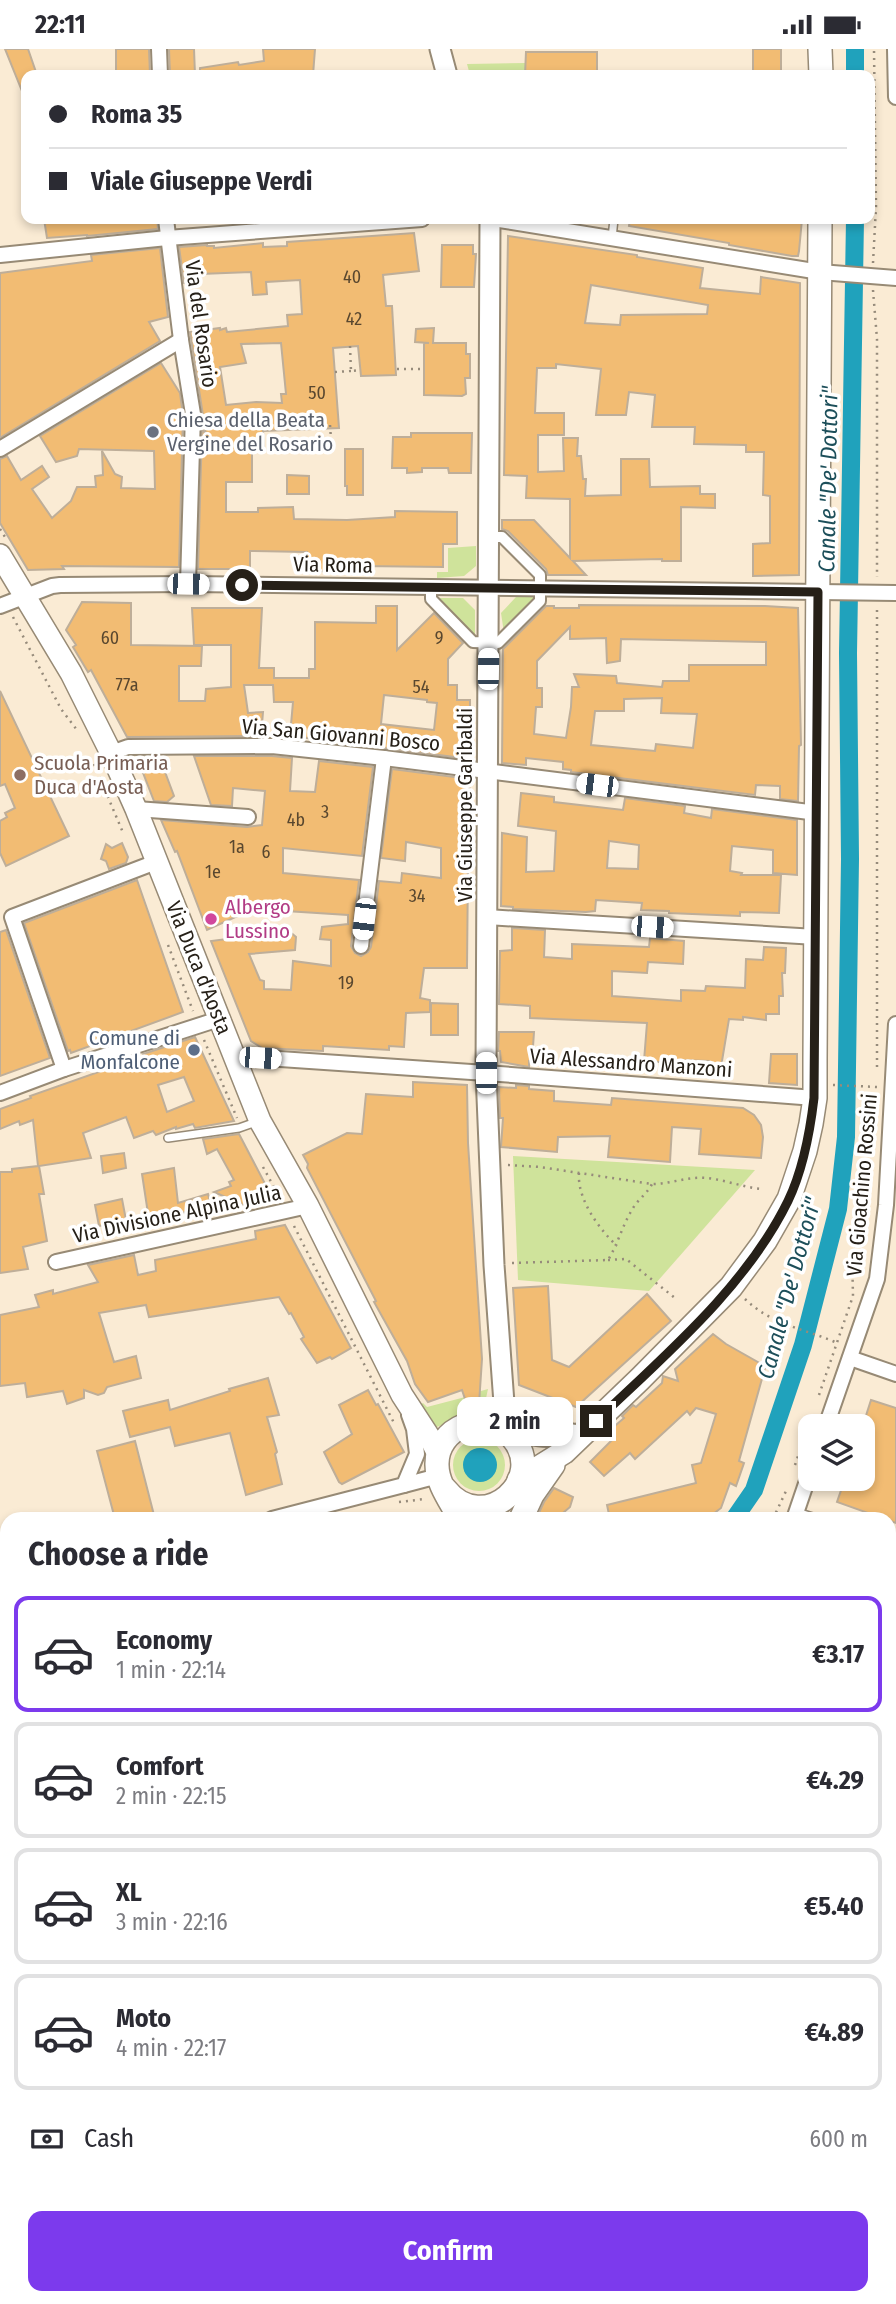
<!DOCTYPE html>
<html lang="en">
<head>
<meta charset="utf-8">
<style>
  body { margin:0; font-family:"Fira Sans Condensed",sans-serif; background:#f2f2f3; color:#2b2b33; height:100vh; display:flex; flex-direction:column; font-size:26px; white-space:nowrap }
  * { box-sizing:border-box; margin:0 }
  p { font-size:23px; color:#7c7c81 }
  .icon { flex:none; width:38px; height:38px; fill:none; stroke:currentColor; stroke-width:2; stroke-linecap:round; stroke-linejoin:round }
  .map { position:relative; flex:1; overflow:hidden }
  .sheet { position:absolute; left:0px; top:1463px; width:896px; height:793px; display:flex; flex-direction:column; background:#fff; border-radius:21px 21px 0 0; box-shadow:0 4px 10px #0003 }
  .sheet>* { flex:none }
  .hud { position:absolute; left:21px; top:21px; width:854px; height:154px; border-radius:14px; box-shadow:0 4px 10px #0003; display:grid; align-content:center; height:154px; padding:0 28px; background:#fff }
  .tools { position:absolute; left:798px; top:1365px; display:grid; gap:14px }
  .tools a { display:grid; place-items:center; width:77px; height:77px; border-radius:14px; background:#fff; box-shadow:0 4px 10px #0003; font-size:35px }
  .end { position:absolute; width:32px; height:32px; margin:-16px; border:9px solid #262018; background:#fff; box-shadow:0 0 0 4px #fff }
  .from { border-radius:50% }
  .bubble { position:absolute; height:49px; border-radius:14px; background:#fff; box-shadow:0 4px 10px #0003; font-size:23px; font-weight:700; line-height:49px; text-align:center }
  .car { position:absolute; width:21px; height:42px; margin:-21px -10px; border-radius:9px; box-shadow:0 0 5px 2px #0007; background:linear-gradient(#fff 24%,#345 0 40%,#fff 0 76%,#345 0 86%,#fff 0) }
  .hud b { display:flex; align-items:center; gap:24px; height:66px; font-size:26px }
  .hud b+b { border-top:2px solid #e1e1e2 }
  .hud i { width:18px; height:18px; background:#2b2b33 }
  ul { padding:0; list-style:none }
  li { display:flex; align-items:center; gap:21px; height:116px; margin:0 14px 10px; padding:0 14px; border:4px solid #e1e1e2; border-radius:14px }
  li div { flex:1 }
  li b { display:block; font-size:26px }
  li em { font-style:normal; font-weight:700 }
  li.active { border-color:#7c3aed }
  li>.icon { width:63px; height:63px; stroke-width:1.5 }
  h2 { padding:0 28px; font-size:32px; line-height:84px }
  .pay { display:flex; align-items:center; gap:18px; height:77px; padding:0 28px; font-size:26px }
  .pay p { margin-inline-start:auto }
  .button { display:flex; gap:14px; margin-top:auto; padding:14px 28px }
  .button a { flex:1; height:80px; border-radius:14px; background:#7c3aed; color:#fff; font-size:28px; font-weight:700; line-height:80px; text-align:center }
  .status { display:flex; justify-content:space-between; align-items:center; height:49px; padding:0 35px; background:#fff; direction:ltr }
  .status svg { height:19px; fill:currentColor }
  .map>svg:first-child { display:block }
  .green { fill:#cfe39b }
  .water { fill:#20a2bc }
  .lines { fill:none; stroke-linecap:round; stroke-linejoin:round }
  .canal { stroke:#20a2bc; stroke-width:18 }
  .building { fill:#f2bc73; stroke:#beae99; stroke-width:2; fill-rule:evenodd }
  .service-casing { stroke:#978a75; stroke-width:10 }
  .pedestrian-casing { stroke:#978a75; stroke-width:14 }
  .minor-casing { stroke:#978a75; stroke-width:18 }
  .tertiary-casing { stroke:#978a75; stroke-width:23 }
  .secondary-casing { stroke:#978a75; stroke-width:24 }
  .primary-casing { stroke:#978a75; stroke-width:26 }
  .path { stroke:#968b7b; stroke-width:2.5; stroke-dasharray:2 5; stroke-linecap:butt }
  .service { stroke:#fff; stroke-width:7 }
  .pedestrian { stroke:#fff; stroke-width:10 }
  .minor { stroke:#fff; stroke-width:14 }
  .tertiary { stroke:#fff; stroke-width:19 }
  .secondary { stroke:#fff; stroke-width:21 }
  .primary { stroke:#fff; stroke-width:23 }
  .route { stroke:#262018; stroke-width:9 }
  .worship-dot { fill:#6b7280; stroke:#fff; stroke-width:2.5 }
  .education-dot { fill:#8d6e63; stroke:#fff; stroke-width:2.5 }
  .hotel-dot { fill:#d1479c; stroke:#fff; stroke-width:2.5 }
  .service-dot { fill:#5c6f8a; stroke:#fff; stroke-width:2.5 }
  .labels { text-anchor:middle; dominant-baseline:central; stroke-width:7; stroke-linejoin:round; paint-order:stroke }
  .number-label { font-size:18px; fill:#59472f }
  .street-label { font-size:21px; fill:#262018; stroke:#fff }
  .worship-label { font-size:21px; fill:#5b616d; stroke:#fff; text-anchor:start }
  .education-label { font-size:21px; fill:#785e54; stroke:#fff; text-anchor:start }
  .hotel-label { font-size:21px; fill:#b23c85; stroke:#fff; text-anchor:start }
  .service-label { font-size:21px; fill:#4e5e75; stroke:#fff; text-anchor:end }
  .water-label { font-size:23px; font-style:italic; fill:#1d4f5a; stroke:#fff }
</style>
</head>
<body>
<div class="status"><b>22:11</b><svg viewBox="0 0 49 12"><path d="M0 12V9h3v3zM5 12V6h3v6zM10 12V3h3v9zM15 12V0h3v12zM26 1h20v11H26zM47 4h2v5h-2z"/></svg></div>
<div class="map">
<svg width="896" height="2255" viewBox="0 0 896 2255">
  <rect width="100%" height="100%" fill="#faebd4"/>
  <g class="green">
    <polygon points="526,14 525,26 470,26 467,15"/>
    <polygon points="476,497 476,517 464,527 437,529 437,523 448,523 448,499"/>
    <polygon points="537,547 504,584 501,564 516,548"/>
    <polygon points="437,549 463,549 475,561 475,587"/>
    <polygon points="513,1107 755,1121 649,1242 518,1231"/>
    <path d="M479,1339L481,1342L488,1340L485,1354C476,1362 463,1363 452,1369C447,1372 443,1376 437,1378L418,1357L423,1354L427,1358L473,1346Z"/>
    <circle cx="479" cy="1416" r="26"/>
  </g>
  <circle class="water" cx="480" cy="1416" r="17"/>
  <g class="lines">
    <g class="canal">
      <polyline points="855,0 855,26"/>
      <polyline points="734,1470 754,1441 803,1296 838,1160 846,1088 850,810 848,604 855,170"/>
    </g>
  </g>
  <g class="building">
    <polygon points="5,0 28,0 37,26 26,26 26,52"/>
    <polygon points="116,0 149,0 150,26 116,26"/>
    <polygon points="169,0 194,0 195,26 170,26"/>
    <polygon points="263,0 315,0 313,26 200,26 200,19 238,13 239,16 264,12"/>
    <rect x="753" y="0" width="28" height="26"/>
    <polygon points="526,3 597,3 597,26 525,26"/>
    <polygon points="44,170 157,170 158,180 87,187 87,186 47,189"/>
    <polygon points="630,170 802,170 799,202 798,207 792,207 729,196 729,194 629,177"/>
    <path d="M414,184L419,222L383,226L386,257H392L396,326L361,327L358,297L333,299L339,379L263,382L264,397L252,398V433H226V463H258V459L293,458L294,470L347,471L395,468V462L457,463V495H443V518L362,517V523L307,522V503L250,502V520H198L202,380L206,386L190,283L220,279V281L226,279L227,283L288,277L287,266L302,265L300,231L266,233L267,245L253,246L251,223L200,225L201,233L184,234L179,198L207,196V197H214V199L263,194V198L287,197V193ZM281,294L286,345H281L282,354L256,353L226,356L220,318L246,314L241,295Z"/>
    <path d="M508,187L637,206V208L703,219L700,239L760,245L761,228L800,234L799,526L753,527V495L770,494V447L763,446L764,403H746V396L694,395L695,378H652L655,346L629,343L626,366H596L601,320L556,315V319H537L535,364H564V386H538V423L564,422L563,389H578L577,407H581L583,430H586L585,447L621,446V410H649L650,438L700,437V445H715V459L681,458V512H662V510L573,512L586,526H548L546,520L508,482L502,480V471H534L570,509V450L526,449L527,427L504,426ZM591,236L708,256L707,265L621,266L620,276L585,274Z"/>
    <polygon points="442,196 473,196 473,205 476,205 474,238 441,238"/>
    <polygon points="160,199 168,268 149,273 160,292 0,389 0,224 92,212 91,206"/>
    <polygon points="434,279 433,294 466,294 466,305 470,305 470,329 465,329 466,345 462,347 424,346 424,294 429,294 415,293 416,280"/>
    <polygon points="161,314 180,344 183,366 179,518 62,517 64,520 28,521 0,474 0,410 7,407 21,431 42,417 49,428 32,440 52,469 71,452 77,438 96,438 95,427 103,426 102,402 115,425 122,428 121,439 155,440 154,402 79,400 77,407 56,413 40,387"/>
    <polygon points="411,384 472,384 471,424 449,424 448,419 422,419 422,423 407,424 407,419 392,419 393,388 411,388"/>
    <polygon points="345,400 363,400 363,446 347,446 347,437 345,437"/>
    <polygon points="287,426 309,427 309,445 287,445"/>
    <path d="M82,553L131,554V596L202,597L201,617H179V652H205L206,640L231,638V596H194L192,559H262L259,619H274V629H309V620H315V573L376,574V557H397V601L434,564L463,594L448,610V636H457V651H470V710L290,687L293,653H274L273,636H244L248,664L263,663L261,687L127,688L91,621L88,623L73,598L76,596L66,581ZM384,646L427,651V653L437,654L434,681L381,675Z"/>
    <path d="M579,556L765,557L798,559L801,696L799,697L798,752L780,750V737L756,736L755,746L571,723V721L563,720V713L526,709V716L502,714L503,600L546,557H554V559H579ZM570,578V590L606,589L607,614L620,612L621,590L766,593V616H689V632H663L662,638L617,634L616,627L574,625L579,638H572L571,658L566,689L534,685L536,658H542V639H537V612ZM662,649L661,664L697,665L693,699L656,695L655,702L591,696L595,662H624V650Z"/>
    <polygon points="0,642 69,787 6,817 0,804 0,772 7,768 5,764 15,759 5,735 0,737"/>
    <polygon points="159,707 174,747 167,753 154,752 138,711 145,708"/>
    <polygon points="194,707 272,707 292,709 290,742 315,743 319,712 373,718 362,807 283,799 283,824 359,831 351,897 355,904 361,907 368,903 371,898 379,832 401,834 402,824 441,829 441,799 406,793 405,812 381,809 392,720 470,730 467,773 460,773 459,817 468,817 467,919 424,919 420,949 430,951 430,963 406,964 404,998 389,997 389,1001 323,997 323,1002 262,999 251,992 211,892 289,882 296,888 295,901 249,905 260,931 264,932 264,940 291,941 293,912 331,917 331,891 320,890 322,878 348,875 348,866 253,860 207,881 177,802 175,803 161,771 247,778 262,776 265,742 233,739 232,757 211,756"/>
    <path d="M521,744L554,748V753L623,761L625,749L685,757L684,764L711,769L712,760L797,771V826L773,824V801L732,797L730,822L742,824L741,826H781L779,864L740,863V867L669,864V862L641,861L642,854L596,851L595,862L586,863L513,860V858L501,857L502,784L527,788L526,823L554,822L556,782L518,777ZM609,792L639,796L638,820L607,819Z"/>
    <polygon points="122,794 128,808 126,814 109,820 106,812 101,810 106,795 112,799"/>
    <polygon points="137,831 183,963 71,1004 70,1001 68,1002 24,874"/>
    <polygon points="512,879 545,881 544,908 572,910 572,895 649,898 650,889 684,892 683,915 648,913 647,924 612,922 612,947 681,952 681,941 705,942 706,937 745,939 746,910 763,911 764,898 786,899 785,924 782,924 783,947 779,947 779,965 766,965 766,971 743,968 743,971 729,970 721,1018 709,1018 709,1012 674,1011 674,1014 644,1012 647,974 530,969 530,957 499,955 500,902 512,901"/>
    <polygon points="6,881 50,1009 0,1027 0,883"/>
    <polygon points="431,954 458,955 458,986 431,986"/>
    <polygon points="499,983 534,983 532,1012 529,1012 529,1018 501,1013 500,1002 498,1002"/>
    <path d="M195,988L234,1072L195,1079L193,1075L176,1080V1078L156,1086L153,1082L134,1089L126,1068L83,1084L91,1109L39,1117L44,1145H39L47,1192L23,1198L28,1220L0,1224V1123H12V1120L38,1117L33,1071L20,1076L19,1072L0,1080V1060L31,1049L30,1047L144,1007L143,1005ZM184,1028L194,1052L167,1063L158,1036Z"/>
    <polygon points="771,1005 797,1005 797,1036 769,1034"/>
    <polygon points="413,1033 467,1036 468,1094 482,1310 479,1355 468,1359 462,1341 428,1353 415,1335 407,1312 374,1253 376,1252 307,1119 308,1115 303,1106 347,1084 362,1085 366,1045 413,1048"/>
    <polygon points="516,1036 529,1037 529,1040 554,1042 554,1052 611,1056 612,1049 743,1059 754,1066 761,1076 763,1088 761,1109 699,1105 701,1080 672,1078 670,1113 608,1108 610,1087 558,1088 557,1103 501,1098 503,1069 500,1069 499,1038 516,1039"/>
    <polygon points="239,1085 273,1150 242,1156 239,1151 232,1151 214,1143 231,1137 229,1133 234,1131 217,1100 207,1105 203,1090"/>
    <polygon points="124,1104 126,1119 103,1124 101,1107"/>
    <polygon points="174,1119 178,1154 208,1145 212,1160 180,1164 180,1166 149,1171 142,1125"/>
    <polygon points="122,1150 126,1171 99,1177 95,1156"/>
    <polygon points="285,1176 351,1299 332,1310 330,1308 317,1314 301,1290 304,1288 291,1264 289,1265 279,1248 149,1268 146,1256 99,1264 114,1313 136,1307 141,1329 107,1338 104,1344 98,1346 84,1341 84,1349 67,1355 63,1342 27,1348 25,1334 0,1337 0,1266 39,1258 35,1246 53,1241 53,1245 98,1233 88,1216 134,1206 138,1226 156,1222 155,1211 256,1190 255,1182"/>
    <polygon points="548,1237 552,1311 569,1318 647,1245 671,1272 576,1358 519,1336 513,1239"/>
    <polygon points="713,1285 726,1295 763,1316 765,1319 739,1412 744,1414 736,1437 730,1434 721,1459 708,1469 610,1470 607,1456 696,1434 692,1416 701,1414 716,1365 696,1359 690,1366 687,1362 635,1410 630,1404 604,1427 590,1413 615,1388 609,1382 624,1369 622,1367 633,1356 636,1358 662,1334 663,1327 678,1332 675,1320"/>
    <polygon points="268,1329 279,1366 267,1368 277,1403 275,1405 282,1435 246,1446 230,1384 175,1397 170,1378 130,1388 123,1362 168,1351 170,1361 230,1342 229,1340"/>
    <polygon points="368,1341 376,1356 378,1355 404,1403 342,1435 339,1433 324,1403 352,1385 339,1356"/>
    <polygon points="871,1351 896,1359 896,1474 837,1453 845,1430 863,1430 863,1376"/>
    <polygon points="135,1392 155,1470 115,1470 97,1402"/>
    <polygon points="554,1439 573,1448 570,1458 556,1470 536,1470 544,1453"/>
  </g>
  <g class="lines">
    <g class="service-casing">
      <g id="service">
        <polyline points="612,189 614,170"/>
        <polyline points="168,1089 239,1079 256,1073"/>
        <polyline points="797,1463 819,1470"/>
        <polyline points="889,1493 896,1495"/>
        <polyline points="889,1536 896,1516"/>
        <polyline points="889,1554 896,1556"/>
      </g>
    </g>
    <g class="pedestrian-casing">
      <polyline id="pedestrian" points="431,538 431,550 473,593 498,594 540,552 540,526 502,488 489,488"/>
    </g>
    <g class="minor-casing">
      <g id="minor">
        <polyline points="159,0 160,26"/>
        <polyline points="895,0 896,48"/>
        <polyline points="166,170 181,291 193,365 188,535"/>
        <polyline points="493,170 820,223 896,229"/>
        <polyline points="0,206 167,189 422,170"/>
        <polyline points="0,400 181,291"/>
        <polyline points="0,557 52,537 60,536 188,535 896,544"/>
        <polyline points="111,704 128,698 272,697 384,709 817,764"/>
        <polyline points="136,760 248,768"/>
        <polyline points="487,868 816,888"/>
        <polyline points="361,897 384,709"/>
        <polyline points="234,1007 486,1024 815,1049"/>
        <polyline points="64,1020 12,868 156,813"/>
        <polyline points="0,1044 64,1020 219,970"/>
        <polyline points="56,1213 308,1157"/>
        <polyline points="850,1309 896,1325"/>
        <polyline points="826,1377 877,1230 886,1156 896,975"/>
        <polyline points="404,1436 438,1427"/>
        <polyline points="272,1470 404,1436 417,1405 414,1380 409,1366"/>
        <polyline points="794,1470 810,1423"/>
        <polyline points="0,1538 7,1536"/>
        <polyline points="889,1757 896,1759"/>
        <polyline points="889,1904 896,1906"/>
        <polyline points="889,2055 896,2059"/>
        <polyline points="889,2196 896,2191"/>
        <polyline points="0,2200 7,2198"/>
        <polyline points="284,2249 285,2255"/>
        <polyline points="814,2255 822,2249"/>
      </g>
    </g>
    <g class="tertiary-casing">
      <g id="tertiary">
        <polyline points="440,0 447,26"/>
        <polyline points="490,170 486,1024 494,1216 506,1382"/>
        <path d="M507,1356C520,1390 540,1391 573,1385"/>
        <polyline points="889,1595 896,1597"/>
      </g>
    </g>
    <g class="secondary-casing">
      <g id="secondary">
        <polyline points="0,506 71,624 111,704 136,760 260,1072 308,1157 402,1346 430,1389 438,1405"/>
        <polyline points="498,2255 498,2249"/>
      </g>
    </g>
    <g class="primary-casing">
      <g id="primary">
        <polyline points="820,0 821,26"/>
        <polyline points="519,1431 564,1403 640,1330 731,1238 765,1192 789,1150 805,1102 811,1075 815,1049 815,1011 820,170"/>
        <path d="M445,1440C484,1489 550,1429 511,1387C485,1359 436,1378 437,1416C437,1435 452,1454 460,1470"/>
        <polyline points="521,1470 532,1446 553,1416"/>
        <polyline points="610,2249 611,2255"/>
      </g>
    </g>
    <g class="path">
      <polyline points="873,214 876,158 874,0"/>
      <polyline points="873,241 877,290 877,528"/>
      <polyline points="350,297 351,322 360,321"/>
      <polyline points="397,320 424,320"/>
      <polyline points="335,323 351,322"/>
      <polyline points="330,376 331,390"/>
      <polyline points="0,480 5,488"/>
      <polyline points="13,568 61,660 77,681"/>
      <polyline points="94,715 124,786"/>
      <polyline points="168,896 193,962"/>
      <polyline points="204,991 237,1069"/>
      <polyline points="877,1018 877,559"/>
      <polyline points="833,1036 877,1038"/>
      <path d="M508,1116L540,1118L652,1135C671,1135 688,1127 707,1129C725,1131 743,1138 761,1140"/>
      <polyline points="263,1118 280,1149"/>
      <path d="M579,1124C577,1150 599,1180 617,1197"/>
      <polyline points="294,1177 394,1374"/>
      <polyline points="608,1211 626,1210 675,1249"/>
      <path d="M512,1214L608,1211C618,1195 622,1177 632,1161C637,1151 647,1145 652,1135"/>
      <path d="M745,1250C772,1276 802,1279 835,1293"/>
      <polyline points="819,1346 853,1247 852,1204 871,1130"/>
      <polyline points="795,1416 810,1372"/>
      <polyline points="399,1453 425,1450"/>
      <polyline points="773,1470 786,1442"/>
      <polyline points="354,2255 355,2249"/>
    </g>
    <use href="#service" class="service"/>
    <use href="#pedestrian" class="pedestrian"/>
    <use href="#minor" class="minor"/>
    <use href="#tertiary" class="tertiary"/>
    <use href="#secondary" class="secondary"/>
    <use href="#primary" class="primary"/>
  </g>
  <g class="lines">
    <path class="route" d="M242,536L818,543L814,1049C810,1083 803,1121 788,1152C746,1238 664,1307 596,1372"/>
  </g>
  <circle class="worship-dot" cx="153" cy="383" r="7"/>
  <circle class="education-dot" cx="20" cy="726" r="7"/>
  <circle class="hotel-dot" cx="211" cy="870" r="7"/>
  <circle class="service-dot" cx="194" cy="1001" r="7"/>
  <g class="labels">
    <g class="number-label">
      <text x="352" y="228">40</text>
      <text x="354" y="270">42</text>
      <text x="317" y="344">50</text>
      <text x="110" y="589">60</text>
      <text x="439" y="589">9</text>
      <text x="127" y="636">77a</text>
      <text x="421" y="638">54</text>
      <text x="325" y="763">3</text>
      <text x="296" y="771">4b</text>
      <text x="237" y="798">1a</text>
      <text x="266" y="803">6</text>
      <text x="213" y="823">1e</text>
      <text x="417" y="847">34</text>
      <text x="346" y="934">19</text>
    </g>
    <g class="street-label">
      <text transform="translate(201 275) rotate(82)">Via del Rosario</text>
      <text transform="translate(333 516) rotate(1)">Via Roma</text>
      <text transform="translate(341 686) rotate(5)">Via San Giovanni Bosco</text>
      <text transform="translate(465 756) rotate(-90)">Via Giuseppe Garibaldi</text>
      <text transform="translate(199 919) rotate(68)">Via Duca d'Aosta</text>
      <text transform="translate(631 1014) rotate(4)">Via Alessandro Manzoni</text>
      <text transform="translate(862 1136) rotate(-85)">Via Gioachino Rossini</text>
      <text transform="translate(177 1165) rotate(-12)">Via Divisione Alpina Julia</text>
    </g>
    <g class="worship-label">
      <text x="167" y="371">Chiesa della Beata<tspan x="167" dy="24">Vergine del Rosario</tspan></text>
    </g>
    <g class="education-label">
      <text x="34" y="714">Scuola Primaria<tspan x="34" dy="24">Duca d'Aosta</tspan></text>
    </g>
    <g class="hotel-label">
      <text x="225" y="858">Albergo<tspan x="225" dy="24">Lussino</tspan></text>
    </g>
    <g class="service-label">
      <text x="180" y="989">Comune di<tspan x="180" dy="24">Monfalcone</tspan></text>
    </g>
    <g class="water-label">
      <text transform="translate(828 430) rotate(-89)">Canale "De' Dottori"</text>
      <text transform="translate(789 1239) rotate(-75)">Canale "De' Dottori"</text>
    </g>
  </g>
</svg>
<div class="tools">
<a><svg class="icon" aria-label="layers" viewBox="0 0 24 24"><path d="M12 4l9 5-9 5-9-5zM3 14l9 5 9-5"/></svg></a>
</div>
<i class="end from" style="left:242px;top:536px"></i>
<i class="end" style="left:596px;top:1372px"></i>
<div class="bubble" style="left:457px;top:1348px;width:116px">2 min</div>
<i class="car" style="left:188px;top:535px;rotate:91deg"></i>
<i class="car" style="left:488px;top:620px;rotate:1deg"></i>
<i class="car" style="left:597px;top:736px;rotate:277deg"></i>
<i class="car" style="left:364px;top:870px;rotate:187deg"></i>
<i class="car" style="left:652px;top:878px;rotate:94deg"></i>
<i class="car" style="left:260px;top:1009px;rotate:94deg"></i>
<i class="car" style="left:486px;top:1024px;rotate:0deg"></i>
<div class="hud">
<b><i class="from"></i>Roma 35</b>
<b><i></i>Viale Giuseppe Verdi</b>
</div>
<section class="sheet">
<h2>Choose a ride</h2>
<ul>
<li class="active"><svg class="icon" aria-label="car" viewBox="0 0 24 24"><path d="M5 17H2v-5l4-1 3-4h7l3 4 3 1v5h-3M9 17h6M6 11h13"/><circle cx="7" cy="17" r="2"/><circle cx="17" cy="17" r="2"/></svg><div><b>Economy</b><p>1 min · 22:14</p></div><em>€3.17</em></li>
<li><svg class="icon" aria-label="car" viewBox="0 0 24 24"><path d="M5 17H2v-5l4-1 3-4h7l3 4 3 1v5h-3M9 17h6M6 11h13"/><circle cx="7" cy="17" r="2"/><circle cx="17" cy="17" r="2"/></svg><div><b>Comfort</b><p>2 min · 22:15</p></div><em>€4.29</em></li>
<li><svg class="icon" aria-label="car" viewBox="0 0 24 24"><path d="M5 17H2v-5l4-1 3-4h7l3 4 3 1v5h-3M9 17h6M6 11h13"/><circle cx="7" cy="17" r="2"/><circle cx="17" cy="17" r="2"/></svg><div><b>XL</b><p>3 min · 22:16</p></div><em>€5.40</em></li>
<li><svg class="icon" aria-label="car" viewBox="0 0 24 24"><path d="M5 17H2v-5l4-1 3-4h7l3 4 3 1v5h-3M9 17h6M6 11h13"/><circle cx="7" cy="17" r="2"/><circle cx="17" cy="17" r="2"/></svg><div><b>Moto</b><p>4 min · 22:17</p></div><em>€4.89</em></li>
</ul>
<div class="pay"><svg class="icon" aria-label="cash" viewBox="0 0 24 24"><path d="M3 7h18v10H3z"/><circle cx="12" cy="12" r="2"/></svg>Cash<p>600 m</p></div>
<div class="button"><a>Confirm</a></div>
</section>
</div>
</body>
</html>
